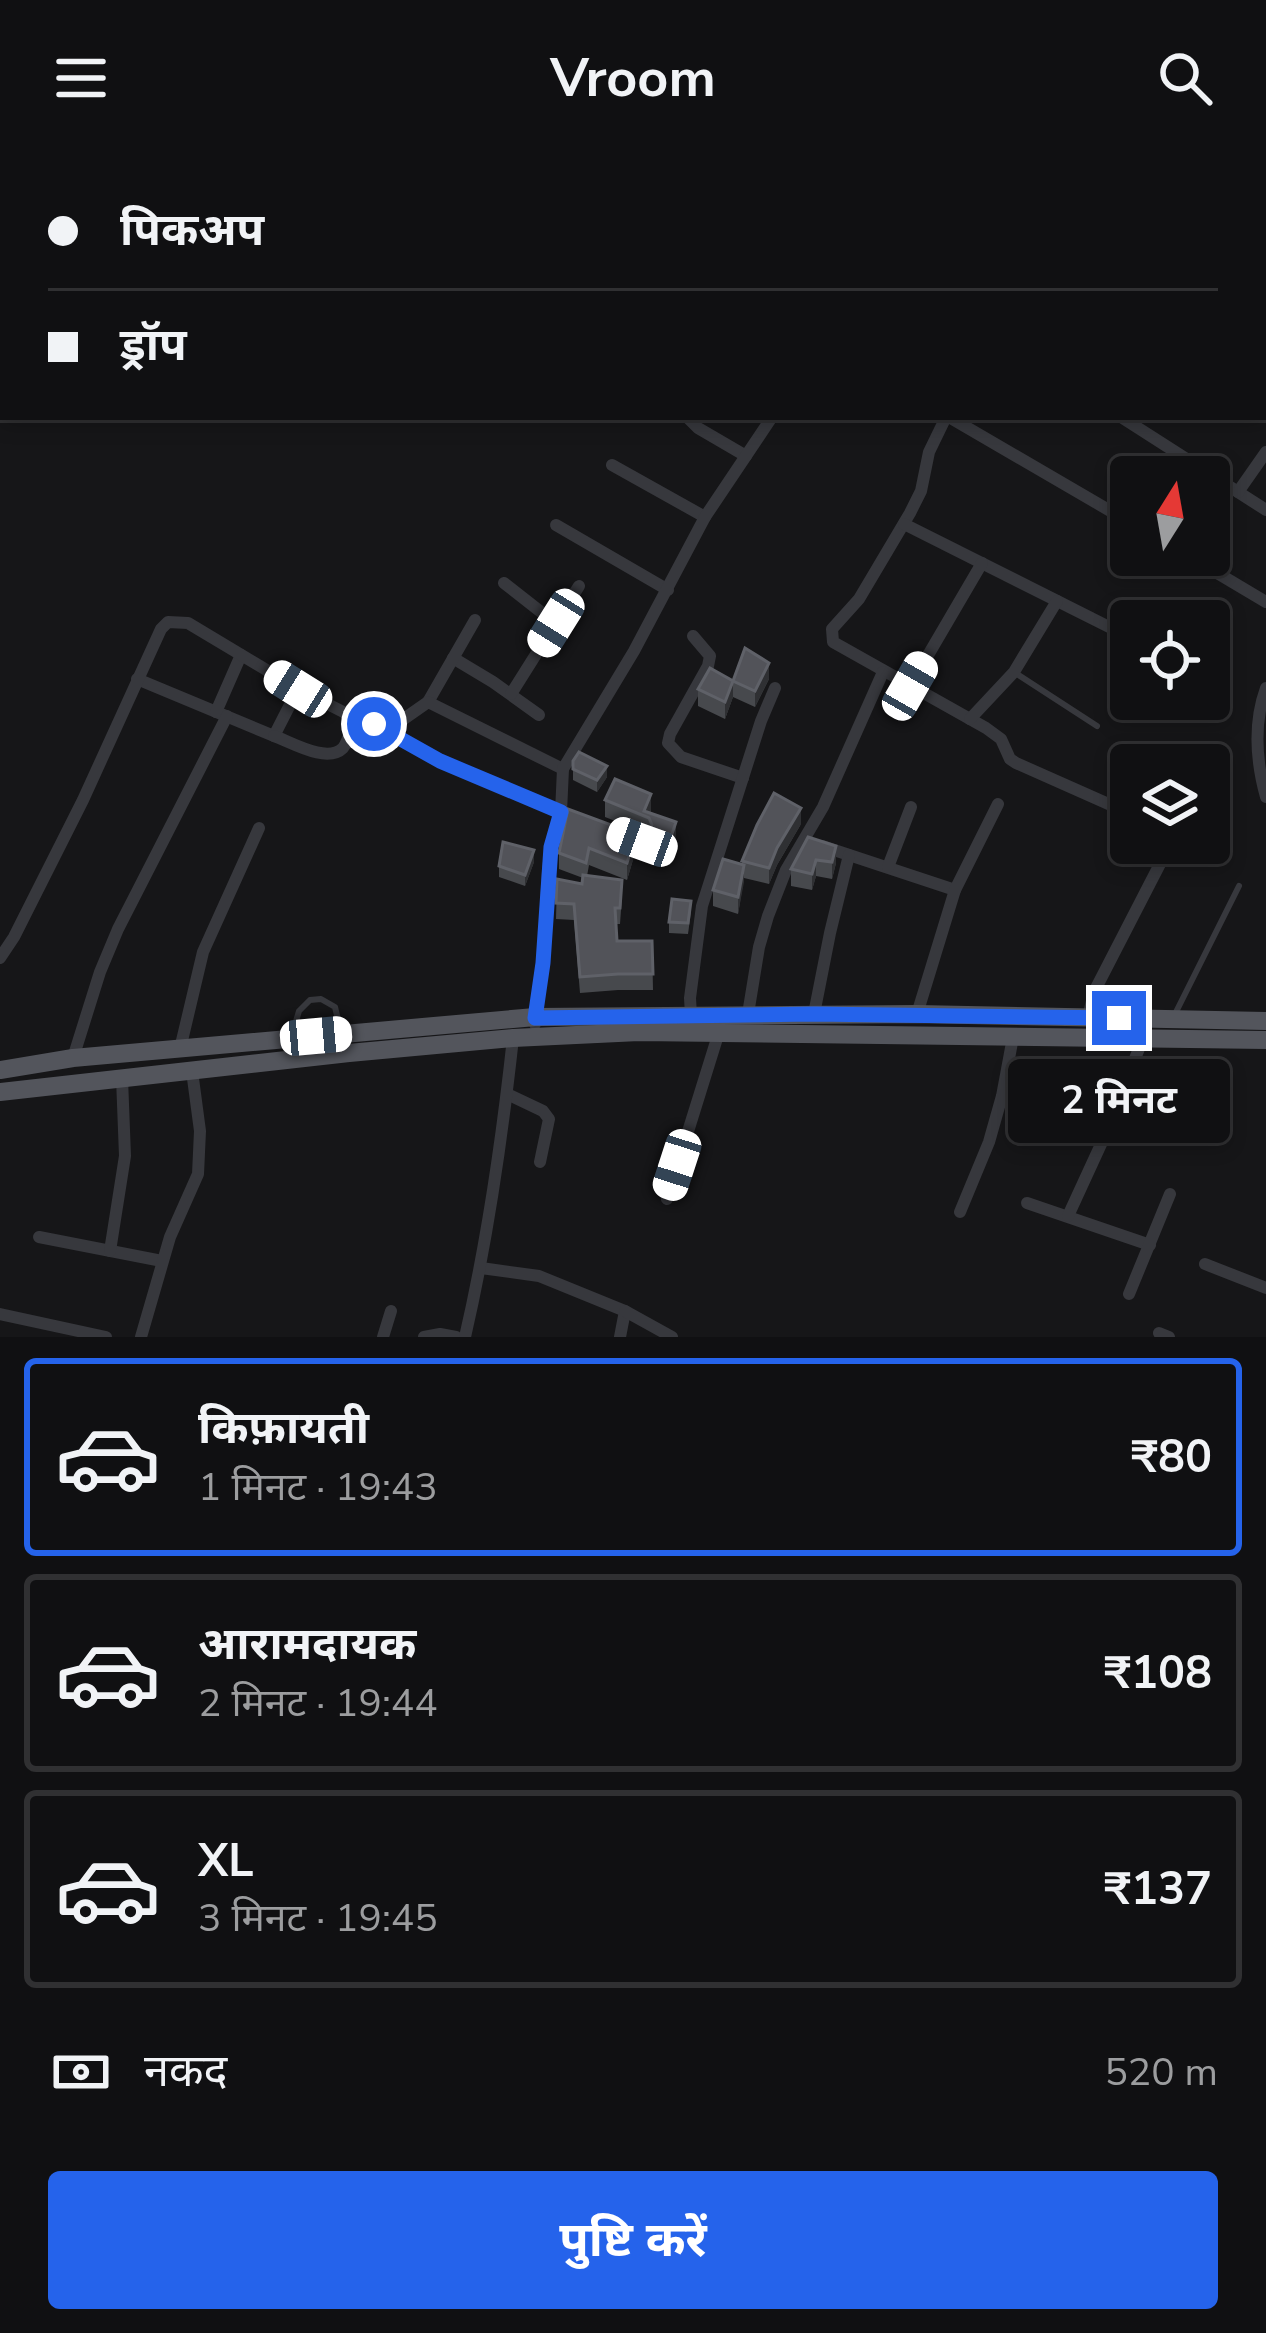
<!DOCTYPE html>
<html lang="hi">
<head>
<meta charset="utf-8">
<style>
  body { margin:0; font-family:"Nunito Sans","Noto Sans Devanagari",sans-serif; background:#1e1e20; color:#f1f3f6; height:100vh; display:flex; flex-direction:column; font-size:45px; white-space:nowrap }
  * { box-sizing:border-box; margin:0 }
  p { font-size:39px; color:#9c9d9f }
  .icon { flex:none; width:66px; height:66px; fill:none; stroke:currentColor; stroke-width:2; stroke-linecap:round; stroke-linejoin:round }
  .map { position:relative; height:1181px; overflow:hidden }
  .sheet { display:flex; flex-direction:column; background:#101012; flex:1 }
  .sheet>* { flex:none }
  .banner { position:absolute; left:0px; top:0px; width:1266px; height:264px; box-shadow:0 6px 18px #0003,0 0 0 3px #303032; display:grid; align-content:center; height:264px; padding:0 48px; background:#101012 }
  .needle { width:78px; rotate:11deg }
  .controls { position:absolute; left:1110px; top:300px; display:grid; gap:24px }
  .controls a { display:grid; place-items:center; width:120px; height:120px; border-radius:12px; background:#101012; box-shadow:0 6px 18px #0003,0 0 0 3px #303032; font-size:60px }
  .end { position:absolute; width:54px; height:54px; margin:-27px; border:15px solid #2563eb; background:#fff; box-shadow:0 0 0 6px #fff }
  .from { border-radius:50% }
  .bubble { position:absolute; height:84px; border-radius:12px; background:#101012; box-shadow:0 6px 18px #0003,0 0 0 3px #303032; font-size:39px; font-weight:700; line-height:84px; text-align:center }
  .car { position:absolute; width:36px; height:72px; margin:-36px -18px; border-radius:15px; box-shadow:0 0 9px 3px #0007; background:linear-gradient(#fff 24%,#345 0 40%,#fff 0 76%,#345 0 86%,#fff 0) }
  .banner b { display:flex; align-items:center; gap:42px; height:114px; font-size:45px }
  .banner b+b { border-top:3px solid #303032 }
  .banner i { width:30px; height:30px; background:#f1f3f6 }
  ul { padding:21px 0 0; list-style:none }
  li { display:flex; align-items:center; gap:36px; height:198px; margin:0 24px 18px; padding:0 24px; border:6px solid #303032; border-radius:12px }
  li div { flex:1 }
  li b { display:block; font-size:45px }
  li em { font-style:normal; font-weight:700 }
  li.selected { border-color:#2563eb }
  li>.icon { width:108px; height:108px; stroke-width:1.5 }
  .pay { display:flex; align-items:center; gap:30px; height:132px; padding:0 48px; font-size:45px }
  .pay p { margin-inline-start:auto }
  .primary-button { display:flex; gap:24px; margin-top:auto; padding:24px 48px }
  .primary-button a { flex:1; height:138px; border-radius:12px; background:#2563eb; color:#fff; font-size:48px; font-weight:700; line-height:138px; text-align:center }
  header { display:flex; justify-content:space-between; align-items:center; height:156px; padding:0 48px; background:#101012; font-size:54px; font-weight:700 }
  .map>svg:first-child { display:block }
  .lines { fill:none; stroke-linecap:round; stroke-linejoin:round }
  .lane { stroke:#37383d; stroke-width:6 }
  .street { stroke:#37383d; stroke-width:12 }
  .primary { stroke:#53555c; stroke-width:18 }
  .wall { fill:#47494d }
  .shaded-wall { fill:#2f3033 }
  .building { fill:#525359; stroke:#5f6168; stroke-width:3 }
  .route { stroke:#2563eb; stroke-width:15 }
</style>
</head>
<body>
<header><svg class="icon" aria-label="menu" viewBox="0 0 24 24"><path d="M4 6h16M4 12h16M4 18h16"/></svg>Vroom<svg class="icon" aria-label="search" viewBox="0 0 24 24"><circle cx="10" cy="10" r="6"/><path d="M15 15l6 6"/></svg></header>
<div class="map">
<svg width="1266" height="1181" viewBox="0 0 1266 1181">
  <rect width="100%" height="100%" fill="#161618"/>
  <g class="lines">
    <g class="lane">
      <polyline points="1017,518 1097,570"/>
      <polyline points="1174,860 1239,730"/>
      <polyline points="292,879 299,855 310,844 321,843 335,851 341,876"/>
    </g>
    <g class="street">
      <polyline points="1010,0 1016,3"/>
      <polyline points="1077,0 1083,3"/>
      <polyline points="1204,0 1209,3"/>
      <polyline points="912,3 913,0"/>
      <polyline points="1052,3 1053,0"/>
      <polyline points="1116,3 1118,0"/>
      <polyline points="1263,3 1265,0"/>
      <polyline points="1263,31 1266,32"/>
      <polyline points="687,261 698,272 746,300"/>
      <polyline points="946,261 929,296 921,335 910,357 859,443 832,473 833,486 986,572 1001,583 1010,603 1016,607 1131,658"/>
      <polyline points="949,261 1131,367"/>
      <polyline points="1121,261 1266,354"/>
      <polyline points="612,309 705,361"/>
      <polyline points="1238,336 1266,296"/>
      <polyline points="904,368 1131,482"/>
      <polyline points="556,369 668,434"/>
      <polyline points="1187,399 1266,446"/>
      <polyline points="504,427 555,467"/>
      <polyline points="693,480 710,500 708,510 670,578 668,587 681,601 743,622"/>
      <polyline points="453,502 493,526 539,559"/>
      <polyline points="137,523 274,580 298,533"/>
      <polyline points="910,530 982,407"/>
      <path d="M1266,532C1253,568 1256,605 1266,641"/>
      <polyline points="511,538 579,430"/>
      <polyline points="428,546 475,464"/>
      <polyline points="216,556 241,499"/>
      <polyline points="970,563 1014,516 1057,445"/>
      <polyline points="376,568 440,605 568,659"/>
      <path d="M274,580C291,586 327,608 343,592C349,584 351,572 355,563"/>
      <polyline points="822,690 955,734"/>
      <polyline points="888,711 911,651"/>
      <polyline points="0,802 14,781 83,644 161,473 168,466 188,467 298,533 365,567 398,567 428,546 563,613"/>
      <polyline points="748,858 759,791 768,760 786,714 823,651 883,516"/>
      <polyline points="814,858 830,777 849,699"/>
      <polyline points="917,858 955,734 998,648"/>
      <polyline points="691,859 690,842 702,750 761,565 775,532"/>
      <polyline points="1088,862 1094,836 1162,704 1167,687"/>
      <polyline points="535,868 543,807 548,713 551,691 561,656 563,613 634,495 705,361 772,261"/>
      <polyline points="180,893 203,796 259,672"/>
      <polyline points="73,902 100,816 118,773 227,560"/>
      <polyline points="507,938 543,955 549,963 540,1006"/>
      <polyline points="667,1043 719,876"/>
      <polyline points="1027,1047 1150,1089"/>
      <polyline points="960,1056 989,986 1002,940 1013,881"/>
      <polyline points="1068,1060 1108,973 1143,882"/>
      <polyline points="39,1081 162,1105"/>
      <polyline points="110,1095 125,1000 122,922"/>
      <polyline points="1205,1108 1266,1132"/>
      <polyline points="481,1112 539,1120 625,1155 620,1181"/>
      <polyline points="1129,1138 1170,1038"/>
      <polyline points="625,1155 672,1181"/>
      <polyline points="0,1158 106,1181"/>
      <polyline points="1159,1177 1169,1181"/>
      <polyline points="141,1181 170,1081 198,1018 200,975 192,915"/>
      <polyline points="383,1181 391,1155"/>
      <polyline points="424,1181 440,1178 456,1181"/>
      <path d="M465,1181C488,1082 502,983 513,882"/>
    </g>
    <g class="primary">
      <polyline points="0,914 73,902 535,861 917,858 1266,865"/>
      <polyline points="0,936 349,897 513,882 639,876 1266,884"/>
    </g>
  </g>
  <g class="wall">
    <polygon points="769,523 755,551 733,541 725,563 698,550 698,533 733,525"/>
    <polygon points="573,605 607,621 597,636 573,624"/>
    <polygon points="605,644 651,654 650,657 676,683 667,710 635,697 627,724 589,709 587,720 622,740 620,768 616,768 617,785 652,785 653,834 618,834 580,837 574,764 556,763 557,723 582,728 583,722 559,713 559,697 646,677 605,661"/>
    <polygon points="801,668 777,709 769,728 744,722 738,758 713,750 713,734 742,708 742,705"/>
    <polygon points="808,681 836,707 832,723 816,720 812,734 791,730 791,713"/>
    <polygon points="534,706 525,730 499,721 499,710"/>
    <polygon points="691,756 688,778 669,777 669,766"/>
  </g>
  <g class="shaded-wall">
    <polygon points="769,507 769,523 755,551 755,535"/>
    <polygon points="733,525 733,541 725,563 725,546"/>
    <polygon points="607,610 607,621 597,636 597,624"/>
    <polygon points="651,638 651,654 648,661 644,655"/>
    <polygon points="801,652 801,668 777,709 769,728 769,712 777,692"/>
    <polygon points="676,666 676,683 667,710 667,693"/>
    <polygon points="635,681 635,697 627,724 627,707"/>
    <polygon points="836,690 836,707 832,723 832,706"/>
    <polygon points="534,694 534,706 525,730 525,719"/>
    <polygon points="816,704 816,720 812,734 812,718"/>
    <polygon points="744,709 744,726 738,758 738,741"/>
  </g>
  <g class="building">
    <polygon points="745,492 769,507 755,535 733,525"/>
    <polygon points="710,512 733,525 725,546 698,533"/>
    <polygon points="579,596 607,610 597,624 573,613 573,605"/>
    <polygon points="615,623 651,638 644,655 676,666 667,693 635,681 627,707 589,692 586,707 559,697 568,653 638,679 649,677 652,669 649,662 605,644"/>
    <polygon points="774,637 801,652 777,692 769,712 742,705 757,669"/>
    <polygon points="808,681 836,690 832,706 816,704 812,718 791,713"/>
    <polygon points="503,686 534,694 525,719 499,710"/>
    <polygon points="723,703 744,709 738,741 713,734"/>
    <polygon points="583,719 622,724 620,752 615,752 617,785 652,785 653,818 618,818 580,821 574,748 556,747 557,723 582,728"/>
    <polygon points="672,743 691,745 688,767 669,766"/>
  </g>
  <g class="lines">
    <polyline class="route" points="374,568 440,605 561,656 551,691 543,807 535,862 814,858 1119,862"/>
  </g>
</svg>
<div class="controls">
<a><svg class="needle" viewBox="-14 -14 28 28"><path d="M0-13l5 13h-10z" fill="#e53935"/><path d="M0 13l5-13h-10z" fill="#9c9d9f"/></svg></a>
<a><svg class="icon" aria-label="locate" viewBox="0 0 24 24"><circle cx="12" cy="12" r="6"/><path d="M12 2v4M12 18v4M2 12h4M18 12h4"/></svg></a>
<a><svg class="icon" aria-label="layers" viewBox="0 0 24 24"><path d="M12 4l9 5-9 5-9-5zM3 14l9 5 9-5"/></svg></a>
</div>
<i class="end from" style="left:374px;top:568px"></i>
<i class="end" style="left:1119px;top:862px"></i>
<div class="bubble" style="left:1008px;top:903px;width:222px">2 मिनट</div>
<i class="car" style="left:556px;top:467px;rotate:212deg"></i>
<i class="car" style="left:910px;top:530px;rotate:30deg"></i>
<i class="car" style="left:298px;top:533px;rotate:302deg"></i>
<i class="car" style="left:642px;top:686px;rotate:290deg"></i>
<i class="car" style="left:316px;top:880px;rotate:85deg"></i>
<i class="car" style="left:677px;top:1009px;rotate:198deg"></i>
<div class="banner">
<b><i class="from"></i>पिकअप</b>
<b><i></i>ड्रॉप</b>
</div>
</div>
<section class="sheet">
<ul>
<li class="selected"><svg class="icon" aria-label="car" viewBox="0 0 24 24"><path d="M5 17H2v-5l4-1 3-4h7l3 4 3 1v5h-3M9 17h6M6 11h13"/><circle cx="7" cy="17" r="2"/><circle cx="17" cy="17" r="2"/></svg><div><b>किफ़ायती</b><p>1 मिनट · 19:43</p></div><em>₹80</em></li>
<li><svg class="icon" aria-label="car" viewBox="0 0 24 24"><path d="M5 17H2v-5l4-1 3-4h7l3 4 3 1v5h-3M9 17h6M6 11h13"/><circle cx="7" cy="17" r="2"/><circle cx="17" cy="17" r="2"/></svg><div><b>आरामदायक</b><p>2 मिनट · 19:44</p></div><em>₹108</em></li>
<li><svg class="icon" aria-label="car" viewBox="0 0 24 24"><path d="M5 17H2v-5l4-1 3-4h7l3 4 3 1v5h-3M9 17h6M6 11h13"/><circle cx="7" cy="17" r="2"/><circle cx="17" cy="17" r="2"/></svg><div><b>XL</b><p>3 मिनट · 19:45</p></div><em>₹137</em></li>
</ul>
<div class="pay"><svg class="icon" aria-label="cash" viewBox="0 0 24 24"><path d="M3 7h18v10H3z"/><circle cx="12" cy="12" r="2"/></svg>नकद<p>520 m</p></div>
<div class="primary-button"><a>पुष्टि करें</a></div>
</section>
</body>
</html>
